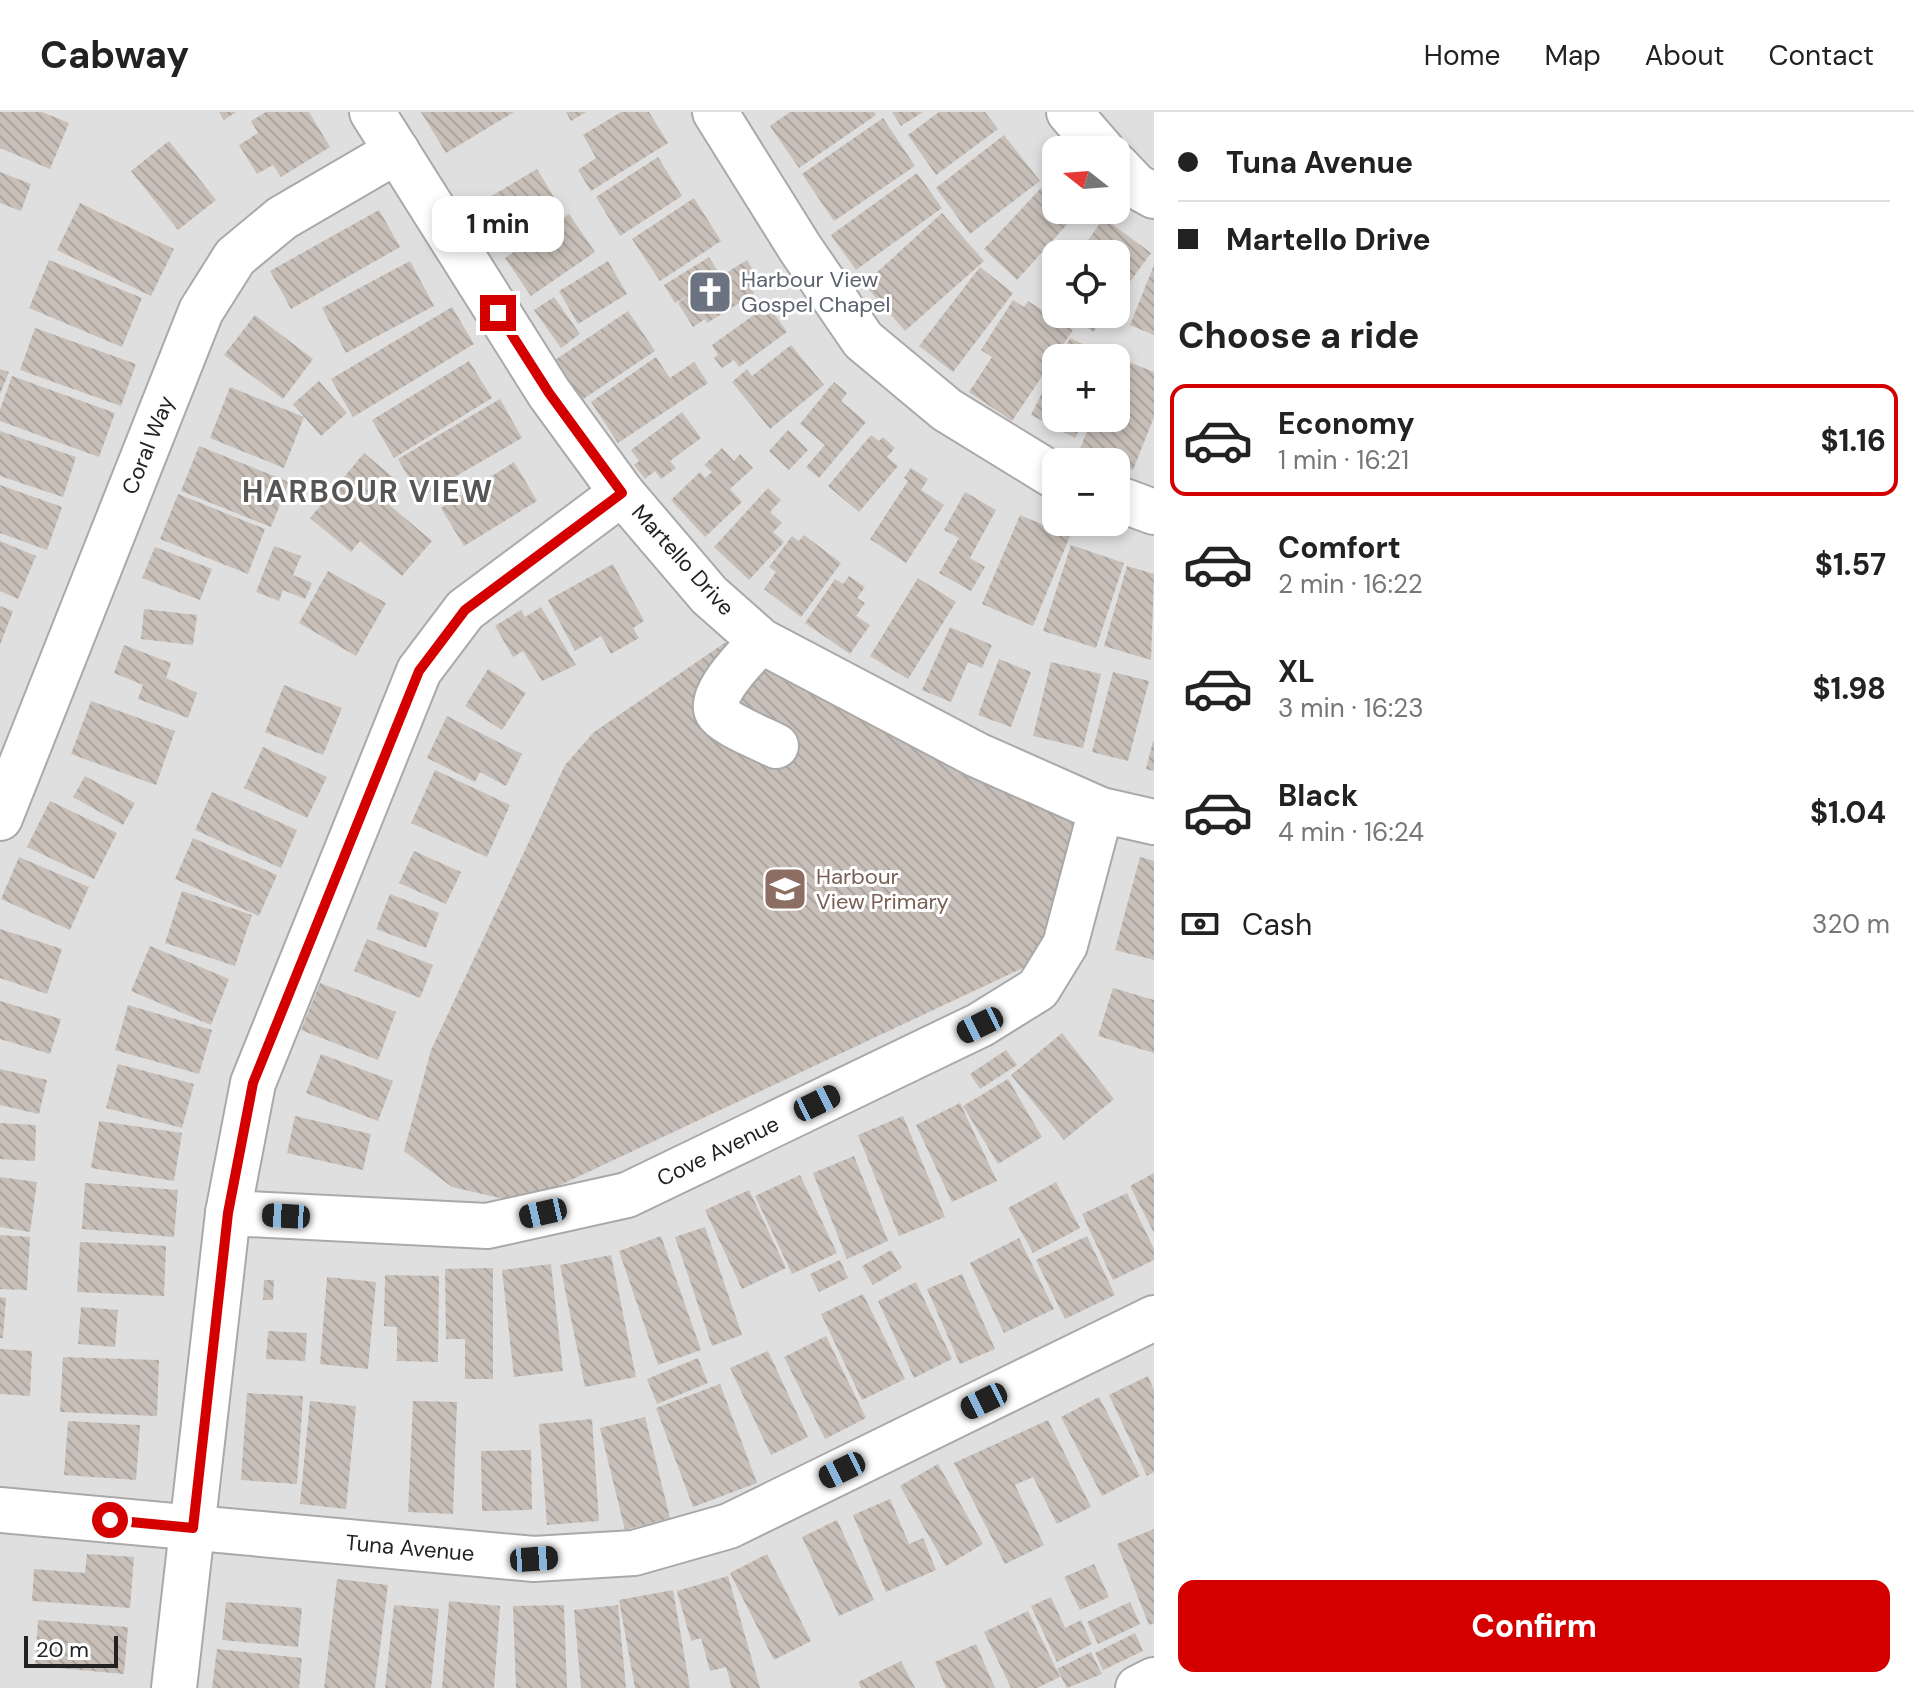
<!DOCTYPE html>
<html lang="en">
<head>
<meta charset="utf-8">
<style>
  body { margin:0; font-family:"DM Sans",sans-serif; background:#f6f6f6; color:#222; height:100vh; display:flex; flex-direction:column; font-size:30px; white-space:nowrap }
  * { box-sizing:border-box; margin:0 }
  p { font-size:26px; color:#767676 }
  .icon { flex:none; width:44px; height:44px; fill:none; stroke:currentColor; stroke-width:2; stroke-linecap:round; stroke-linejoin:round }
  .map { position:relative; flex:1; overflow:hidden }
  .details { display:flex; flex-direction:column; background:#fff; width:760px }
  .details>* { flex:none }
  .banner { display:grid; align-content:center; height:176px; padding:0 24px; background:#fff }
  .needle { width:52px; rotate:287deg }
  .buttons { position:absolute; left:1042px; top:24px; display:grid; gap:16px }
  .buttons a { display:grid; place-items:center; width:88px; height:88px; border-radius:16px; background:#fff; box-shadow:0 4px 12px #0003; font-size:40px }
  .scale { position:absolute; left:24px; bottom:20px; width:94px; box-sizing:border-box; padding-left:8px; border:4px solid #222; border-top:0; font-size:22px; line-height:28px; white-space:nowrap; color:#222; -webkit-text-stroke:6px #fff; paint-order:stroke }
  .end { position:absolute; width:36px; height:36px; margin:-18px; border:10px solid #d40000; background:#fff; box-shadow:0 0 0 4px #fff }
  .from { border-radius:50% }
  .bubble { position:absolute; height:56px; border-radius:16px; background:#fff; box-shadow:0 4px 12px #0003; font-size:26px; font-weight:700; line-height:56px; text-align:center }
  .car { position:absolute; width:24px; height:48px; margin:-24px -12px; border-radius:10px; box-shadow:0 0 6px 2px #0007; background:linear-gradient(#222 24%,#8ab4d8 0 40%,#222 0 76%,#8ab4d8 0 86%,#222 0) }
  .banner b { display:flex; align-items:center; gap:28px; height:76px; font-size:30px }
  .banner b+b { border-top:2px solid #e0e0e0 }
  .banner i { width:20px; height:20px; background:#222 }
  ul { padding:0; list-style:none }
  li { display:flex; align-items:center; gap:24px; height:112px; margin:0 16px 12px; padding:0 8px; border:4px solid transparent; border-radius:16px }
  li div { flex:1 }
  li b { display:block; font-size:30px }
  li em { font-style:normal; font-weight:700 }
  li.on { border-color:#d40000 }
  li>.icon { width:72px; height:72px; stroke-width:1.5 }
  h2 { padding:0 24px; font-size:36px; line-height:96px }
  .pay { display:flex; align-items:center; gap:20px; height:88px; padding:0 24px; font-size:30px }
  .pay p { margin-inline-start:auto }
  .button { display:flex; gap:16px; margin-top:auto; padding:16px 24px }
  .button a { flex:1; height:92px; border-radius:16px; background:#d40000; color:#fff; font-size:32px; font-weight:700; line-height:92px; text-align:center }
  header { display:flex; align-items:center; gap:48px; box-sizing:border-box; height:112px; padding:0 40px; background:#fff; border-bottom:2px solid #e0e0e0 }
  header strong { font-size:38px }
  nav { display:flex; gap:44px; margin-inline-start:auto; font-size:28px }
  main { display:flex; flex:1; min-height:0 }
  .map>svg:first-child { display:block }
  .residential { fill:#e0dfdf; fill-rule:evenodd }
  .building { fill:url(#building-back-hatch) }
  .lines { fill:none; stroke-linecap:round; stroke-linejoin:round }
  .minor-casing { stroke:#a9a9a9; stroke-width:48 }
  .minor { stroke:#fff; stroke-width:44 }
  .route { stroke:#d40000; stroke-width:10 }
  .labels { text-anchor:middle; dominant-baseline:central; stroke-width:6; stroke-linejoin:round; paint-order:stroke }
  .worship-label { font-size:22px; fill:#5b616d; stroke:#fff; text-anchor:start }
  .street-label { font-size:22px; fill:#222; stroke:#fff }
  .education-label { font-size:22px; fill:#785e54; stroke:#fff; text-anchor:start }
  .district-label { font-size:30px; font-weight:bold; letter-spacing:2px; fill:#555; stroke:#fff }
</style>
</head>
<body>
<header>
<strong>Cabway</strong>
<nav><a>Home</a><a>Map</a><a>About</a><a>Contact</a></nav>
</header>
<main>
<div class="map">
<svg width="1154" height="1576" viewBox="0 0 1154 1576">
  <defs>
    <pattern id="building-back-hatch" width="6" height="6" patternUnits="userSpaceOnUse" patternTransform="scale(2)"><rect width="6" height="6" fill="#c7bfb8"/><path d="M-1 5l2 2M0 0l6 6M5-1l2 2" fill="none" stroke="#aba49e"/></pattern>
  </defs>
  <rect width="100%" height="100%" fill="#f2efe9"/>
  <path class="residential" d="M0,0H1154V1576H0ZM1056,38H1116V98H1056ZM1056,142H1116V202H1056ZM1056,246H1116V306H1056ZM1056,350H1116V410H1056Z"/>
  <g class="building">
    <polygon points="0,0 42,0 69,11 50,57 0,36"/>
    <polygon points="219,0 236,0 224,8"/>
    <polygon points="266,0 309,0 330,35 281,65 273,53 257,62 239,33 258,21 251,9"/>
    <polygon points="421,0 514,0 446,41"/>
    <polygon points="566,0 586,0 571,9"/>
    <polygon points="621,0 649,0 668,31 591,79 578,58 596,46 583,23"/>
    <polygon points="790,0 874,0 876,3 799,56 770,14"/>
    <polygon points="892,0 923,0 901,14"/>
    <polygon points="939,0 985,0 998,17 936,63 908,23"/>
    <polygon points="883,6 915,54 834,109 802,62"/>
    <polygon points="1004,23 1040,69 970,122 936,76"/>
    <polygon points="169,29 216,88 178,118 131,59"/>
    <polygon points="658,45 682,84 620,124 596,85"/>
    <polygon points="537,57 561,97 502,133 478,92"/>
    <polygon points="0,60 31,72 21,99 0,91"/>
    <polygon points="1056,60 1056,98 1080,98 1017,168 984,137"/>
    <polygon points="917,61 942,96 856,158 831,123"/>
    <polygon points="694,86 721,129 660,169 632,127"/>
    <polygon points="80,91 174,137 151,184 57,138"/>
    <polygon points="379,98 400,135 291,197 270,159"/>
    <polygon points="942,101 984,149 905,219 864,172"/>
    <polygon points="569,102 595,140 531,184 505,146"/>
    <polygon points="1104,106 1151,141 1116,189 1116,142 1078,142"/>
    <polygon points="709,145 721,164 747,148 761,171 752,177 754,182 707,211 705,207 693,215 678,191 690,183 675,191 664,173"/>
    <polygon points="49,148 142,186 122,235 29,196"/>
    <polygon points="410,149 434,194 346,241 322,196"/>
    <polygon points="608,149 627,182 578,212 559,179"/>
    <polygon points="1154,153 1154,223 1130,213"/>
    <polygon points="980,155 1013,181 953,260 919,234"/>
    <polygon points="1056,171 1056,193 1046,185"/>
    <polygon points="554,185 580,222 561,236 534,198"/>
    <polygon points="1013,188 1024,195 1028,189 1073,218 1012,309 969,280 992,245 981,238"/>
    <polygon points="768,193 787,220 739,255 734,248 722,256 714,246 718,243 712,233"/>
    <polygon points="452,195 474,232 353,305 331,267"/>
    <polygon points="628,199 655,239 582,288 555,248"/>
    <polygon points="1068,202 1107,202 1093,220"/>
    <polygon points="255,203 313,247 283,287 224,243"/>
    <polygon points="35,216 136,252 121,294 20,258"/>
    <polygon points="1070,226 1093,237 1088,246 1060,246"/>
    <polygon points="791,233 824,273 770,317 732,270 747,257 752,264"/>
    <polygon points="656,245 670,266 694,250 708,271 618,331 591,290"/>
    <polygon points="1116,245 1154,260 1154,305 1133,358 1080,337 1092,306 1116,306"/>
    <polygon points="469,249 492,286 394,346 372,308"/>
    <polygon points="1056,253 1056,306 1085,306 1075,326 1031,303"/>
    <polygon points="0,257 9,260 0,282"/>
    <polygon points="12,264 115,301 99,345 0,309 0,298"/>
    <polygon points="319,269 347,301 321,324 293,292"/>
    <polygon points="834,270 847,281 841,289 866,310 819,366 806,355 825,333 800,312"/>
    <polygon points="230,275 304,305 284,356 210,326"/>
    <polygon points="500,287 522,326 420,385 398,347"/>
    <polygon points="682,300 701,326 670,349 676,356 661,367 655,359 645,367 634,353 639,349 631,338"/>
    <polygon points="788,318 808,338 789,358 769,339"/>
    <polygon points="0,319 76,345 63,385 0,364"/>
    <polygon points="871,323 879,329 883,325 895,336 887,345 898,354 859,400 828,374"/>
    <polygon points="199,334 289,370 271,415 181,379"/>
    <polygon points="722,336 734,349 740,342 753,356 730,377 742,390 705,425 671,388 700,360 705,366 712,360 704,353"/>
    <polygon points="364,341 395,367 380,385 432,429 402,464 360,429 351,440 310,406"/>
    <polygon points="514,350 537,389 464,434 441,396"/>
    <polygon points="911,356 928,367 921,378 944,393 906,451 870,427 908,369 904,366"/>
    <polygon points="0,373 62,395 47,438 0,421"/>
    <polygon points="768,376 781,388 770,400 782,411 773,420 784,430 749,468 714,435"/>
    <polygon points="965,380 996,398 970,446 985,455 971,479 939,461 959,426 944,418"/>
    <polygon points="178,382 265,417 248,462 160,427"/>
    <polygon points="1020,403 1070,424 1033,514 982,492"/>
    <polygon points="804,423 841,451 801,505 764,477 776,460 769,455 792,424 799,429"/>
    <polygon points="0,429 36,444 18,487 0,479"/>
    <polygon points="1071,433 1124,451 1096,536 1043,519"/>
    <polygon points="274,434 301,444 293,463 312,471 305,487 283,478 279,489 256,480"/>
    <polygon points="155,435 212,457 200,488 142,466"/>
    <polygon points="613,452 644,509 633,516 639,526 611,542 601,524 575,539 548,488"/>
    <polygon points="1127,454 1154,462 1151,548 1104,534"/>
    <polygon points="328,459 386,491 356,544 299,511"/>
    <polygon points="849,464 865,475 857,486 865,491 856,504 870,513 850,542 805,511 835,467 843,472"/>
    <polygon points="918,466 956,490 908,567 870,544"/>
    <polygon points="0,494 13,499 0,533"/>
    <polygon points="541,495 576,553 542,569 523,539 513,545 495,514 521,498 525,505"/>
    <polygon points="144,497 197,503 193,533 141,527"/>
    <polygon points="950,515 992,533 982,556 968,550 951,590 922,578"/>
    <polygon points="726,530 1085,707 1042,847 522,1091 452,1075 404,1039 431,938 565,653 594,620"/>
    <polygon points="124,533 171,551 166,566 197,581 188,606 138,587 143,573 114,561"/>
    <polygon points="999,547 1031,560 1011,615 978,603"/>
    <polygon points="1051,550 1101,562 1083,636 1033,624"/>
    <polygon points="488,557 526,581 502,618 465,594"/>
    <polygon points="1113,560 1149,569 1128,649 1092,640"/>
    <polygon points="284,573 342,596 323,643 265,620"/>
    <polygon points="91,589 175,619 156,673 71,642"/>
    <polygon points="447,604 522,642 506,674 480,660 475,670 427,646"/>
    <polygon points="1153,629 1154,630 1154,659 1146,657"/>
    <polygon points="263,635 327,665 307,706 244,676"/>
    <polygon points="435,658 510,693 487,745 411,711"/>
    <polygon points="85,664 135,691 123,713 73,685"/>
    <polygon points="212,680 297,718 281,756 195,718"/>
    <polygon points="50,689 117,721 94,767 27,735"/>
    <polygon points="193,726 277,763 259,804 175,767"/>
    <polygon points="414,739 461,760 446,792 399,771"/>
    <polygon points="19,745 89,775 70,818 1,787"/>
    <polygon points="1140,745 1154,749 1154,848 1115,838"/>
    <polygon points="182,779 252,803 235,854 165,831"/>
    <polygon points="390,782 439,801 426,836 376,817"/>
    <polygon points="0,817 62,837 47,882 0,866"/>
    <polygon points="367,827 433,853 420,886 354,859"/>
    <polygon points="150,834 229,867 211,913 131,879"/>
    <polygon points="320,871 396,900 378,948 301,918"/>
    <polygon points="1113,876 1154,888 1154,941 1098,924"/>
    <polygon points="0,889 61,907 50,942 0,927"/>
    <polygon points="128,893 212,918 199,962 115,938"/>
    <polygon points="1062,921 1114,987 1064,1028 1011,963"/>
    <polygon points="1006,938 1017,953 980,977 970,962"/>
    <polygon points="321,942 393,969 378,1009 306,981"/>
    <polygon points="118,952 194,972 182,1016 106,996"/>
    <polygon points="0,957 47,968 39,1002 0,993"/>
    <polygon points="1008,967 1042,1025 998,1052 963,994"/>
    <polygon points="960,991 997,1069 952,1090 916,1013"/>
    <polygon points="295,1004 371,1022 363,1058 287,1041"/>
    <polygon points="903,1004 945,1105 899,1124 858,1023"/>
    <polygon points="99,1009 182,1021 174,1069 91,1056"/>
    <polygon points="0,1011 36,1013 35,1049 0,1047"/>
    <polygon points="854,1044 888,1129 847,1147 813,1061"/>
    <polygon points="1154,1061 1154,1121 1130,1074"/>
    <polygon points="800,1063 837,1141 792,1162 755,1084"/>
    <polygon points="0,1065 37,1070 30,1120 0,1115"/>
    <polygon points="1056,1070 1080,1116 1033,1141 1008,1096"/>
    <polygon points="85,1071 178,1078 174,1125 82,1117"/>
    <polygon points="749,1078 786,1156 742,1177 705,1098"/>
    <polygon points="1127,1081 1154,1137 1154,1148 1113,1168 1082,1102"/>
    <polygon points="705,1115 742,1223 712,1234 675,1125"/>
    <polygon points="0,1123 30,1125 27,1178 0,1177"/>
    <polygon points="661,1124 701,1238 658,1253 619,1139"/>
    <polygon points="1087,1124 1115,1183 1065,1207 1036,1148"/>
    <polygon points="1019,1126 1054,1197 1004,1221 970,1151"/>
    <polygon points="80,1130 166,1134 164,1184 77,1180"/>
    <polygon points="891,1138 902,1156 873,1173 862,1154"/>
    <polygon points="611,1143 636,1265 585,1275 560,1153"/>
    <polygon points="840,1148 848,1166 819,1180 810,1162"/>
    <polygon points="551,1152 563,1259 514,1265 502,1158"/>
    <polygon points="493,1156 493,1267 465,1267 465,1227 446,1227 445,1157"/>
    <polygon points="962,1162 995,1237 960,1252 927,1177"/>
    <polygon points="385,1163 439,1164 438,1250 397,1249 397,1215 384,1214"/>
    <polygon points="327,1165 376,1170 368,1257 320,1252"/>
    <polygon points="264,1168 274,1168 273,1188 263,1188"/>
    <polygon points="916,1170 952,1247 914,1266 878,1189"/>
    <polygon points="863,1182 905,1267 862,1288 821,1202"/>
    <polygon points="0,1185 6,1186 3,1226 0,1226"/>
    <polygon points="81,1195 118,1198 115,1235 78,1232"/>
    <polygon points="268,1219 307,1221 305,1249 266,1247"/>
    <polygon points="826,1224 866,1306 825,1327 784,1245"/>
    <polygon points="0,1237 32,1239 30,1284 0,1282"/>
    <polygon points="768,1239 808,1325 771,1343 730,1256"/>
    <polygon points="63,1245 159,1248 157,1304 60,1300"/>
    <polygon points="698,1246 708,1271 657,1292 647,1267"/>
    <polygon points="1148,1264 1154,1278 1154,1360 1147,1364 1109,1283"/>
    <polygon points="720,1272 757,1371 693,1395 656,1296"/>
    <polygon points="247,1281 303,1284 297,1372 241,1368"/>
    <polygon points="1099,1285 1140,1364 1102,1384 1061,1305"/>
    <polygon points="310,1289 356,1294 346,1397 300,1392"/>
    <polygon points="413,1289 457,1290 453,1402 408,1400"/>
    <polygon points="645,1305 670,1406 625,1418 600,1316"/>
    <polygon points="592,1307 599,1409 547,1413 539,1312"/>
    <polygon points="1048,1308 1091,1395 1057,1412 1033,1365 1015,1373 1044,1433 1005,1452 954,1351"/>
    <polygon points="68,1309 140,1313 136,1368 64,1363"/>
    <polygon points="531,1338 532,1398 482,1399 481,1339"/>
    <polygon points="938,1352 983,1432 946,1454 900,1374"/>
    <polygon points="890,1387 909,1432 923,1426 936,1458 886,1480 853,1403"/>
    <polygon points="837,1408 874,1488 839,1504 802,1425"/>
    <polygon points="1154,1417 1154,1511 1149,1513 1117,1432"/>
    <polygon points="87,1442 134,1445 130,1496 32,1489 34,1457 85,1461"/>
    <polygon points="767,1442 811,1529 774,1548 730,1461"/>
    <polygon points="1094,1452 1109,1485 1080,1498 1064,1465"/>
    <polygon points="728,1464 760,1576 732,1576 726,1555 710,1559 701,1526 691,1529 677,1479"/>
    <polygon points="337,1467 388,1473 375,1576 324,1576"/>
    <polygon points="673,1478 690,1576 635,1576 619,1488"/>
    <polygon points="1051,1485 1065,1516 1081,1508 1092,1532 1057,1550 1031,1494"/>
    <polygon points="449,1489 500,1494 494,1576 442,1576"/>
    <polygon points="226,1490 302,1496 298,1535 222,1528"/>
    <polygon points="1130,1490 1140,1512 1098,1532 1087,1510"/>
    <polygon points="394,1493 439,1497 431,1576 385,1576"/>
    <polygon points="564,1493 567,1576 516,1576 513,1494"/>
    <polygon points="618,1493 626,1576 581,1576 574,1498"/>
    <polygon points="1028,1499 1060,1565 1037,1576 1011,1576 984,1520"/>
    <polygon points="38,1508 128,1515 124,1562 35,1554"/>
    <polygon points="1135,1521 1143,1539 1103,1558 1095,1541"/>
    <polygon points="976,1532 995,1576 946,1576 935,1550"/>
    <polygon points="217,1537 302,1546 299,1576 212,1576"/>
    <polygon points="1091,1540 1102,1562 1067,1576 1057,1557"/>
    <polygon points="901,1549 915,1576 861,1576 858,1570"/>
  </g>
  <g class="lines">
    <g class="minor-casing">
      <g id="minor">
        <polyline points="372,0 549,281 622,381 709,483 761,529 977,643 1101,698 1154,710"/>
        <polyline points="715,0 800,136 863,228 947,298 1056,365"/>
        <polyline points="1069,0 1102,38"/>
        <polyline points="1116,53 1136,74 1154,84"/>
        <polyline points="1116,386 1154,400"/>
        <path d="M761,529C749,542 708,582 717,600C723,612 763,627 776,634"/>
        <polyline points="0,706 201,199 235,145 282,106 397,39"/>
        <polyline points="228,1101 487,1114 627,1083 980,913 1038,877 1065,833 1101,698"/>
        <polyline points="0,1398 534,1447 634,1441 729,1414 1154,1206"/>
        <polyline points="174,1576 228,1101 253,971 419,559 465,498 622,381"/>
        <polyline points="1138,1576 1154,1568"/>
      </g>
    </g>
    <use href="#minor" class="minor"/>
  </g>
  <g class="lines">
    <polyline class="route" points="110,1408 193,1416 228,1101 253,971 419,559 465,498 622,381 549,281 498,201"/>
  </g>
  <defs>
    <g id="church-square" transform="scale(2.3)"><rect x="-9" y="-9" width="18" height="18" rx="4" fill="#6b7280" stroke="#fff"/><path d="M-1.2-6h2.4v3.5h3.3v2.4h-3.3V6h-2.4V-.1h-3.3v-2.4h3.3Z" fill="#fff"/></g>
    <g id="school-square" transform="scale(2.3)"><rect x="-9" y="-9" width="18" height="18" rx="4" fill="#8d6e63" stroke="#fff"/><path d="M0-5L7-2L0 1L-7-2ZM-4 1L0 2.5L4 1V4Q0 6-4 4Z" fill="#fff"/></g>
  </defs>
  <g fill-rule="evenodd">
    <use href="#church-square" x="710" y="180"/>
    <use href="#school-square" x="785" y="777"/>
  </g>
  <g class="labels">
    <g class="worship-label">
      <text x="741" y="167">Harbour View<tspan x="741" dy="25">Gospel Chapel</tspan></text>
    </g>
    <g class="street-label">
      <text transform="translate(148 333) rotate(-68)">Coral Way</text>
      <text transform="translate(683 448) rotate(48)">Martello Drive</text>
      <text transform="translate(718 1039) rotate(-26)">Cove Avenue</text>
      <text transform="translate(410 1436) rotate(5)">Tuna Avenue</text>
    </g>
    <g class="education-label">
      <text x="816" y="764">Harbour<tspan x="816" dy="25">View Primary</tspan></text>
    </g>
    <g class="district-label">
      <text x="368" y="379">HARBOUR VIEW</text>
    </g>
  </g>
</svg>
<div class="buttons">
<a><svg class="needle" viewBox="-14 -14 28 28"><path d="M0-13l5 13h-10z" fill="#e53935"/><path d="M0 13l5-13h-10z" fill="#767676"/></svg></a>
<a><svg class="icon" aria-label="locate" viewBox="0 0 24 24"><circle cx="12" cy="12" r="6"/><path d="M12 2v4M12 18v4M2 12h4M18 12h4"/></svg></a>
<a>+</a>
<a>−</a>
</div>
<div class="scale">20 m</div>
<i class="end from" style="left:110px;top:1408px"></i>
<i class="end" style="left:498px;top:201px"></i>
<div class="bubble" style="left:432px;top:84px;width:132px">1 min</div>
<i class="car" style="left:980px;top:913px;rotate:244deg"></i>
<i class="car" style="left:817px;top:991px;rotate:64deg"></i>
<i class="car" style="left:543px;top:1101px;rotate:257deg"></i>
<i class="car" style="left:286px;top:1104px;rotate:273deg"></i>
<i class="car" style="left:984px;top:1289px;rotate:244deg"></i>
<i class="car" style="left:842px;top:1358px;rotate:244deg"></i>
<i class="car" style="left:534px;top:1447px;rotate:86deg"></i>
</div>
<section class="details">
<div class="banner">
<b><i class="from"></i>Tuna Avenue</b>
<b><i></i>Martello Drive</b>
</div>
<h2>Choose a ride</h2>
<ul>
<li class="on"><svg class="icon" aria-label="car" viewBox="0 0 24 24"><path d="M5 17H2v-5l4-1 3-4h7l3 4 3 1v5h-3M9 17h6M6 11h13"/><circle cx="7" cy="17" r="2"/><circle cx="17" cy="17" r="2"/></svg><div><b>Economy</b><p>1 min · 16:21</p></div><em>$1.16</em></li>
<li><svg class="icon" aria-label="car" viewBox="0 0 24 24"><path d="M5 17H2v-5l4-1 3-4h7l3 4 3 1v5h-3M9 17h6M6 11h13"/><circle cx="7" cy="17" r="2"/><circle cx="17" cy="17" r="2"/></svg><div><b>Comfort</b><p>2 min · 16:22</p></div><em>$1.57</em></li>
<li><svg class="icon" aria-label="car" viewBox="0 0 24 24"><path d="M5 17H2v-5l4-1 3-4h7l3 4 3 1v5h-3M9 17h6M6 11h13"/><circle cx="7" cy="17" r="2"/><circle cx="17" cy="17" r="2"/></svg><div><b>XL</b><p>3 min · 16:23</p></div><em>$1.98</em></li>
<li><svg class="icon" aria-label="car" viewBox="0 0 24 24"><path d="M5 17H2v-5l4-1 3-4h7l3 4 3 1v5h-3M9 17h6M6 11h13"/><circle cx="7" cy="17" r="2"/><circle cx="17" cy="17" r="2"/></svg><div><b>Black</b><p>4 min · 16:24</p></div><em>$1.04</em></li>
</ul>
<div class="pay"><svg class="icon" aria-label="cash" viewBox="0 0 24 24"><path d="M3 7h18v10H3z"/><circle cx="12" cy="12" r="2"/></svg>Cash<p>320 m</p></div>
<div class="button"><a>Confirm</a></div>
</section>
</main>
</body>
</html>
